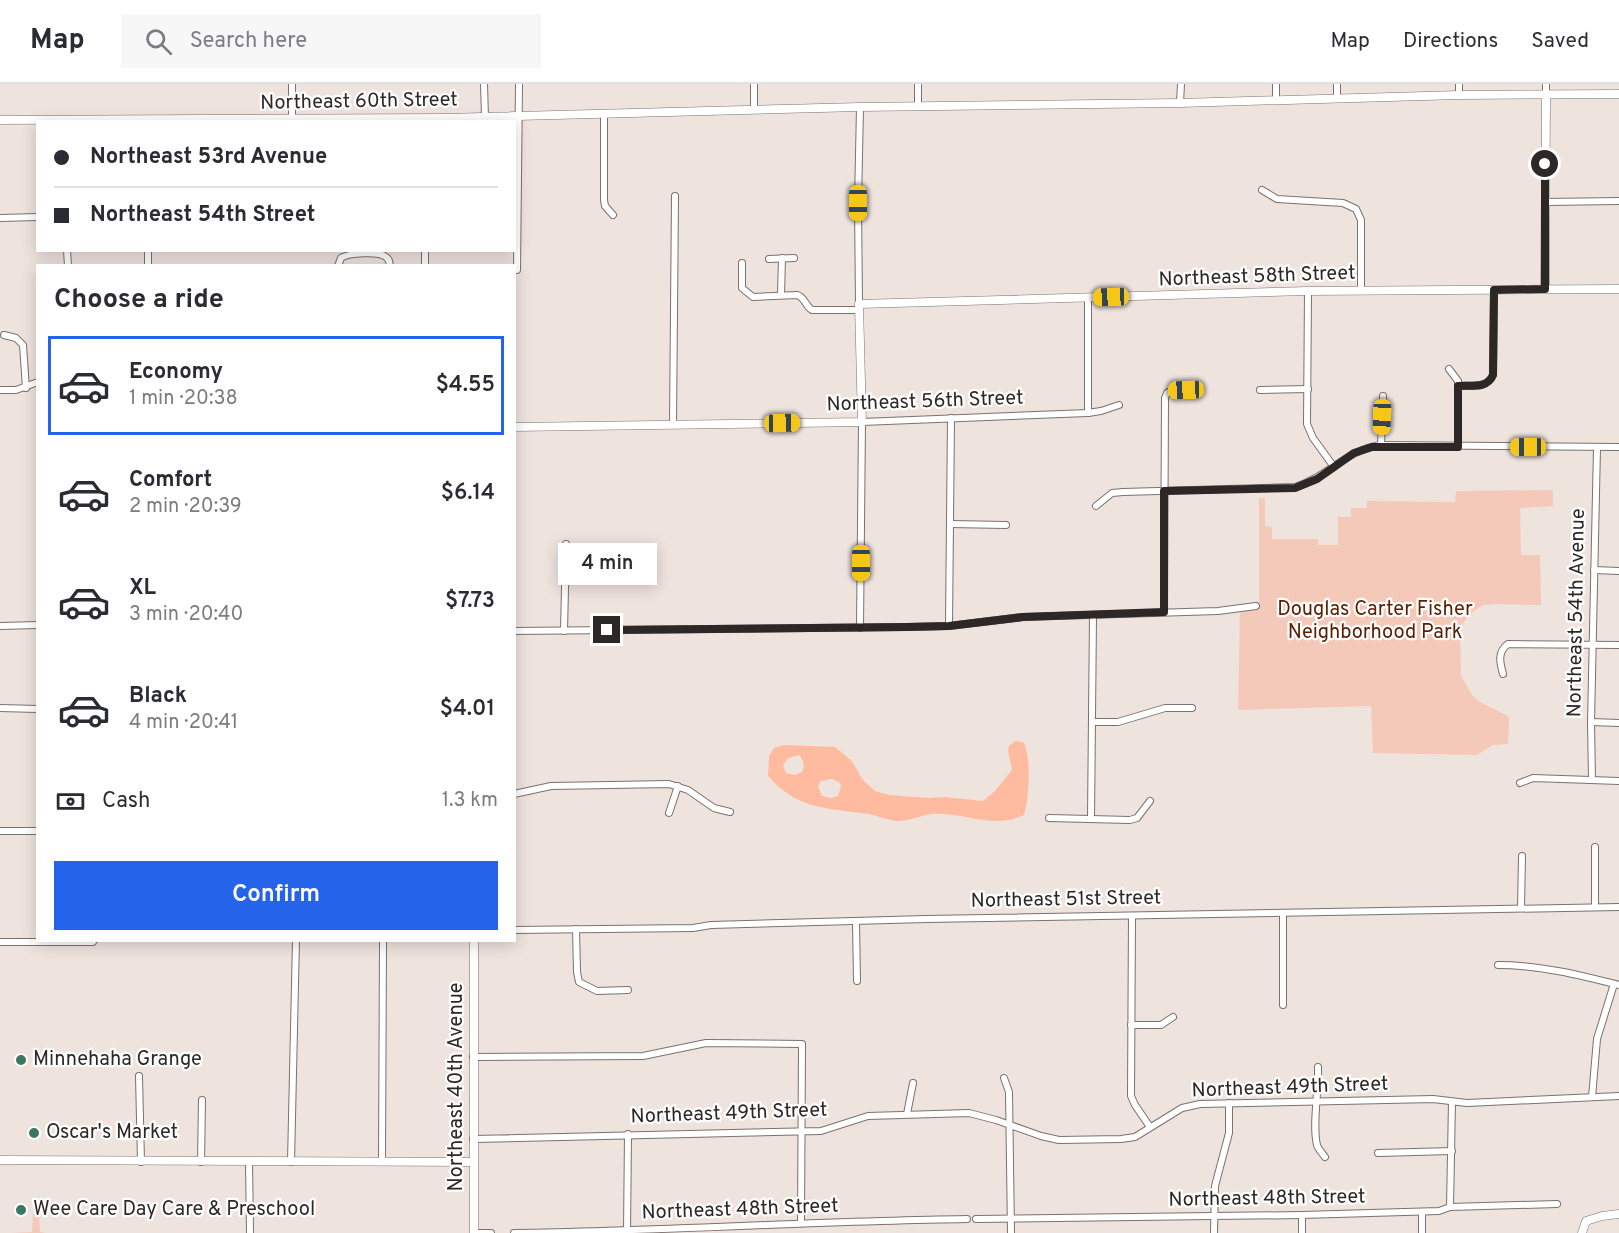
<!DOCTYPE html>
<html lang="en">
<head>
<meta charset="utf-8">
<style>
  body { margin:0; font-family:Overpass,sans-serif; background:#f7f7f7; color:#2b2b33; height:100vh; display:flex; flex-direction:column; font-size:22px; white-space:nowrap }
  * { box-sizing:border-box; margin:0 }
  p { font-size:20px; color:#7c7c81 }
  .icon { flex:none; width:33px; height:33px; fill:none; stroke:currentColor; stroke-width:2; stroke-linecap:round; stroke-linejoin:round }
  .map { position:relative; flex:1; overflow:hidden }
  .sheet { position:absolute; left:36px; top:180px; width:480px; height:678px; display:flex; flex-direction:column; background:#fff; border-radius:0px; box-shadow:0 3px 15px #0003 }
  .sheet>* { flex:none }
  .guide { position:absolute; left:36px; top:36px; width:480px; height:132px; border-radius:0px; box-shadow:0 3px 15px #0003; display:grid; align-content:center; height:132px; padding:0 18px; background:#fff }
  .end { position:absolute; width:27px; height:27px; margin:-14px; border:8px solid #2d2826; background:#fff; box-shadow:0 0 0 3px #fff }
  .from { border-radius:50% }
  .bubble { position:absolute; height:42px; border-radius:0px; background:#fff; box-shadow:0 3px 15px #0003; font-size:20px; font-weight:600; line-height:42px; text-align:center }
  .car { position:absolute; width:18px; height:36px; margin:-18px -9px; border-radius:8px; box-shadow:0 0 4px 2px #0007; background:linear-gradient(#f5c518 24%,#345 0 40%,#f5c518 0 76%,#345 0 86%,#f5c518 0) }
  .guide b { display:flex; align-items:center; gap:21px; height:57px; font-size:22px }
  .guide b+b { border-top:2px solid #e1e1e2 }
  .guide i { width:15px; height:15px; background:#2b2b33 }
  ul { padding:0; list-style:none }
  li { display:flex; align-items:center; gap:18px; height:99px; margin:0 12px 9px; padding:0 6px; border:3px solid transparent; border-radius:0px }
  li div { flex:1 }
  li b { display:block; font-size:22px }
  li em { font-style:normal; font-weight:600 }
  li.selected { border-color:#2563eb }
  li>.icon { width:54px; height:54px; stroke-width:1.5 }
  h2 { padding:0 18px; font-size:27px; line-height:72px }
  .pay { display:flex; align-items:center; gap:15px; height:66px; padding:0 18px; font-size:22px }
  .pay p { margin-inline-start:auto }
  .action { display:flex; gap:12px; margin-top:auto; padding:12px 18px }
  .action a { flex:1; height:69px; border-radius:0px; background:#2563eb; color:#fff; font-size:24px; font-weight:600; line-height:69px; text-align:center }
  header { display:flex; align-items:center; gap:36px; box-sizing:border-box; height:84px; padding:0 30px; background:#fff; border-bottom:2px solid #e1e1e2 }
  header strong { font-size:28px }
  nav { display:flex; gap:33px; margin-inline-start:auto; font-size:21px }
  .search { width:420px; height:54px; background:#f7f7f7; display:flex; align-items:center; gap:15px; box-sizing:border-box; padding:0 21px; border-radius:0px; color:#7c7c81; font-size:22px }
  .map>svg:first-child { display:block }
  .green { fill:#f5c9b9 }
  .water { fill:#ffbba0; fill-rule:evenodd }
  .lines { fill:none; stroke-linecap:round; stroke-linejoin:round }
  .minor-casing { stroke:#7c716d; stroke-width:8 }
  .tertiary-casing { stroke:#7c716d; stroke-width:9 }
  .minor { stroke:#fff; stroke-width:6 }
  .tertiary { stroke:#fff; stroke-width:8 }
  .route { stroke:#2d2826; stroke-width:8 }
  .poi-dot { fill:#397763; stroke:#fff; stroke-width:2 }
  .labels { text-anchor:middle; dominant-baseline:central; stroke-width:4.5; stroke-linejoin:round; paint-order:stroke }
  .street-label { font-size:20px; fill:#2d2826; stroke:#fff }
  .park-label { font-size:20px; fill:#5a2004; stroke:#fff }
  .poi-label { font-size:20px; fill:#2d2826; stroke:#fff; text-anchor:start }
</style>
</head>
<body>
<header>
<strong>Map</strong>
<div class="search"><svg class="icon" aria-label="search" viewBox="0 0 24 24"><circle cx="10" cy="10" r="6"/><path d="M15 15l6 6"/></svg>Search here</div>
<nav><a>Map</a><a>Directions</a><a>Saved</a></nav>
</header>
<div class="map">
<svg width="1619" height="1149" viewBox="0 0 1619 1149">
  <rect width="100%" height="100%" fill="#efe3de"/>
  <g class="green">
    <polygon points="1553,406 1553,422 1520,424 1521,471 1540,471 1541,521 1495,520 1483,521 1471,529 1463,539 1460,548 1461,592 1472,611 1480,618 1508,632 1509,635 1508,660 1493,661 1477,671 1373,669 1371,622 1238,626 1240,527 1259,526 1259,414 1265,414 1265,442 1272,443 1272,455 1318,455 1318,461 1338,461 1338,433 1351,433 1351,424 1367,424 1367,417 1455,418 1456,407"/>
    <polygon points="33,1130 39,1130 40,1148 46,1149 10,1149 32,1148"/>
  </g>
  <path class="water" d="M1015,657L1023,658C1032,671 1029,716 1024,731C993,746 963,728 932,730C920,731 909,738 896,737C887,736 878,732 869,730C827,724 798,726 768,692L769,672L774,664L784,661L835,663L852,677L862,695L875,707L889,711L929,714L945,713L983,717L995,707L1012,686L1008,667L1009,662ZM799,671C804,677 805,681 802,688L795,691L786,689L783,681L788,674ZM832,695L839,698L841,702L838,712L831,714L822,712L818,702L821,697Z"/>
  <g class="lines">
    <g class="minor-casing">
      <g id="minor">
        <polyline points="484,0 485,33"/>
        <polyline points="1337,0 1337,14"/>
        <polyline points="1546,0 1546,11"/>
        <polyline points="1459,11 1459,0"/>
        <polyline points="1276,16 1276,0"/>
        <polyline points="1180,19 1181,0"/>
        <polyline points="918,22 918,0"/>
        <polyline points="754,26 754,0"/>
        <polyline points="604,30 604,116 605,122 613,131"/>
        <polyline points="292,36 292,0"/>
        <polyline points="1262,106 1277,115 1343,119 1356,125 1361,136 1361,206"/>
        <polyline points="1545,118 1619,117"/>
        <polyline points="0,134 38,133"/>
        <polyline points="67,166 68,182"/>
        <polyline points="148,166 148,182"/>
        <polyline points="425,166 425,182"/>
        <polyline points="769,175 794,174"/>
        <path d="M742,179V204L753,213L797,211C805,213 805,222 812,226H859"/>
        <path d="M338,182L341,174C348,169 379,167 386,173C390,176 389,177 390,182"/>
        <polyline points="517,186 519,0"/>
        <polyline points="1308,207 1307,340 1313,354 1334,383"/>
        <polyline points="781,211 782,174"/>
        <polyline points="1088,214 1088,329"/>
        <polyline points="859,220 858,119 860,23"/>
        <polyline points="4,251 16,254 23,261 26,304"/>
        <polyline points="1449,285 1458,297 1458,363"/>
        <path d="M1458,302C1471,301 1487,305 1493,291L1494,206"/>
        <polyline points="0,306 16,306 38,298"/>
        <polyline points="1260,306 1308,305"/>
        <polyline points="673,341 675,112"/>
        <polyline points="1381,361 1383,312"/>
        <path d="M1096,422L1112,409L1123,408L1295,403C1326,394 1347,365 1381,361L1619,363"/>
        <polyline points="950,440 1006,441"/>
        <polyline points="1594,486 1619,487"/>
        <polyline points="1164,528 1165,314 1167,309 1172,306 1200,305"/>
        <polyline points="0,542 38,541"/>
        <polyline points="949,542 951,334"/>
        <polyline points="860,544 862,338 1088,329 1101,327 1119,321"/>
        <polyline points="514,547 907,543 949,542 1023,533 1218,527 1256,522"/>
        <polyline points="564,547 566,460"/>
        <path d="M1503,590C1500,579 1497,568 1508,560L1619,561"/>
        <polyline points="0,624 38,625"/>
        <polyline points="1092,638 1118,638 1165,624 1192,624"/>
        <polyline points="1591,638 1619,639"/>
        <polyline points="1592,696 1591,638 1597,364"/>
        <polyline points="1520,699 1533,694 1619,697"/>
        <polyline points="514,710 551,702 669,700 688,706 714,724 730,728"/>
        <polyline points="669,729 678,702"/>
        <polyline points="1049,734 1130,736 1137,734 1150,717"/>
        <polyline points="1091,735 1093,532"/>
        <polyline points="0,747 38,747"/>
        <polyline points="1595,823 1595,763"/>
        <polyline points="1521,824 1522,772"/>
        <polyline points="1132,832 1131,1012 1135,1021 1150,1043"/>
        <polyline points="856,838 857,897"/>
        <polyline points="576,845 577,888 579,898 597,907 628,906"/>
        <polyline points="514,846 693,844 711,841 926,835 1619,823"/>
        <polyline points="0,858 93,858 94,856"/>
        <path d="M1498,881C1539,881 1580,891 1619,901"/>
        <polyline points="1283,921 1283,829"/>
        <polyline points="1131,941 1161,941 1173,933"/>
        <polyline points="473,973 643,972 706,959 802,960 801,1139"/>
        <path d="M1318,983C1319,1005 1312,1041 1317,1061C1318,1065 1323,1070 1325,1073"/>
        <polyline points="139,992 141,1078"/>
        <polyline points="1004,994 1009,1008 1011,1149"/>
        <polyline points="1592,1013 1597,955 1614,900"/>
        <polyline points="907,1030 913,999"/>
        <polyline points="473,1055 821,1047 868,1032 969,1029 996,1036 1041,1052 1059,1056 1121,1055 1135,1053 1182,1024 1200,1020 1433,1015 1467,1019 1619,1012"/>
        <polyline points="1378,1069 1452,1067"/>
        <polyline points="201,1078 202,1016"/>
        <polyline points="249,1078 250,1149"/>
        <polyline points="291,1078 296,856"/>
        <polyline points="382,1078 383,856"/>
        <polyline points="1450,1123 1452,1018"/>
        <polyline points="1422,1128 1422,1149"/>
        <polyline points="1302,1131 1302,1149"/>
        <polyline points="976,1135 1302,1131 1439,1127 1450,1123 1557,1120"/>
        <polyline points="627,1148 628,1050"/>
        <polyline points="474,1149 491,1149"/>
        <path d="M514,1149C665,1147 816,1137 967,1135"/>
        <polyline points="1214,1149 1215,1102 1229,1049 1229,1019"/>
      </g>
    </g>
    <g class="tertiary-casing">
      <g id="tertiary">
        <polyline points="0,36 446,34 860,23 1180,19 1459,11 1619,10"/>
        <polyline points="1545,205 1546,11"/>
        <polyline points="514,343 862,338 859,220 1308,207 1619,205"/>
        <polyline points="0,1076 473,1078"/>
        <polyline points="474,1149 474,856"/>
        <polyline points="1582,1149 1586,1137 1602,1132 1619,1130"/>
      </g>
    </g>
    <use href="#minor" class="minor"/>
    <use href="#tertiary" class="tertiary"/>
  </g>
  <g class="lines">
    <path class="route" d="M607,546L907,543L949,542L1023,533L1164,528V407L1295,404L1317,395L1354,369L1372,363H1458V302C1472,301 1487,305 1493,291L1494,206L1545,205V80"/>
  </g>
  <g class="poi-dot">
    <circle cx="21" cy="976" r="6"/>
    <circle cx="34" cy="1049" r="6"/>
    <circle cx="21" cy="1126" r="6"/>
  </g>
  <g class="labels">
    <g class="street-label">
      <text transform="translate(359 18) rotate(-1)">Northeast 60th Street</text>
      <text transform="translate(1257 193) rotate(-2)">Northeast 58th Street</text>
      <text transform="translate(925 318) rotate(-2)">Northeast 56th Street</text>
      <text transform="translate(1577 529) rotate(-89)">Northeast 54th Avenue</text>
      <text transform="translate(1066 816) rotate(-1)">Northeast 51st Street</text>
      <text transform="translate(457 1003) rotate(-90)">Northeast 40th Avenue</text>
      <text transform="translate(1290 1004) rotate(-2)">Northeast 49th Street</text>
      <text transform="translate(729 1030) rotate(-2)">Northeast 49th Street</text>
      <text transform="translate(1267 1115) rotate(-1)">Northeast 48th Street</text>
      <text transform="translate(740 1126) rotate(-2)">Northeast 48th Street</text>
    </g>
    <g class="park-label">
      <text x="1375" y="526">Douglas Carter Fisher<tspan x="1375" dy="23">Neighborhood Park</tspan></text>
    </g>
    <g class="poi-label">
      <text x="33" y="976">Minnehaha Grange</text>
      <text x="46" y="1049">Oscar's Market</text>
      <text x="33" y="1126">Wee Care Day Care &amp; Preschool</text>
    </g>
  </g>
</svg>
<i class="end from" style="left:1545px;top:80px"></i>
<i class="end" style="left:607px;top:546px"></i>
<div class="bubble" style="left:558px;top:459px;width:99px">4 min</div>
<i class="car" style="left:858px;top:119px;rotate:180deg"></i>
<i class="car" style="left:1111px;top:213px;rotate:268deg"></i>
<i class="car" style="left:1186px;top:306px;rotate:268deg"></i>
<i class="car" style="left:1382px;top:333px;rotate:182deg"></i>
<i class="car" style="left:782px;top:339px;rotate:89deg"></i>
<i class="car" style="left:1528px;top:363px;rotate:270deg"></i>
<i class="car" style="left:861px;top:479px;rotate:180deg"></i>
<div class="guide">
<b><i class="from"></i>Northeast 53rd Avenue</b>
<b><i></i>Northeast 54th Street</b>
</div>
<section class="sheet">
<h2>Choose a ride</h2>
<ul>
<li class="selected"><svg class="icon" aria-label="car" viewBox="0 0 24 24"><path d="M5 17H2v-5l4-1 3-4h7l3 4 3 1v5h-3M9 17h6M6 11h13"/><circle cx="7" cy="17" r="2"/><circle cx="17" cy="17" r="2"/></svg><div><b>Economy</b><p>1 min · 20:38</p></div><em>$4.55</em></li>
<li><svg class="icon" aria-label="car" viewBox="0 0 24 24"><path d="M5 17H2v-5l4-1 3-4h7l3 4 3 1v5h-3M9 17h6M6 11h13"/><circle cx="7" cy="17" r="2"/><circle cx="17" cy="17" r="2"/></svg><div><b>Comfort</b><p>2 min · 20:39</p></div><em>$6.14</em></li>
<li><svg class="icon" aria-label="car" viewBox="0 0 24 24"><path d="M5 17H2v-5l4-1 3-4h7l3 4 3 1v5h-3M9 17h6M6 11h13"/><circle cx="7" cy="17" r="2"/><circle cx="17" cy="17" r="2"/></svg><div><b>XL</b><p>3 min · 20:40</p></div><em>$7.73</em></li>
<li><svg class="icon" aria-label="car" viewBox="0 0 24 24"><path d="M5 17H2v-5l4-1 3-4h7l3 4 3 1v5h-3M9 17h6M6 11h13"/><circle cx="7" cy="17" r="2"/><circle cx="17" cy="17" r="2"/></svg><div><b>Black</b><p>4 min · 20:41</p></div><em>$4.01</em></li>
</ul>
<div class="pay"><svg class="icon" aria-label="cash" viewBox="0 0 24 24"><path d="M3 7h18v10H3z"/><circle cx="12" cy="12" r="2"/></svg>Cash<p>1.3 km</p></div>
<div class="action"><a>Confirm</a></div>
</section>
</div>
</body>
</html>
